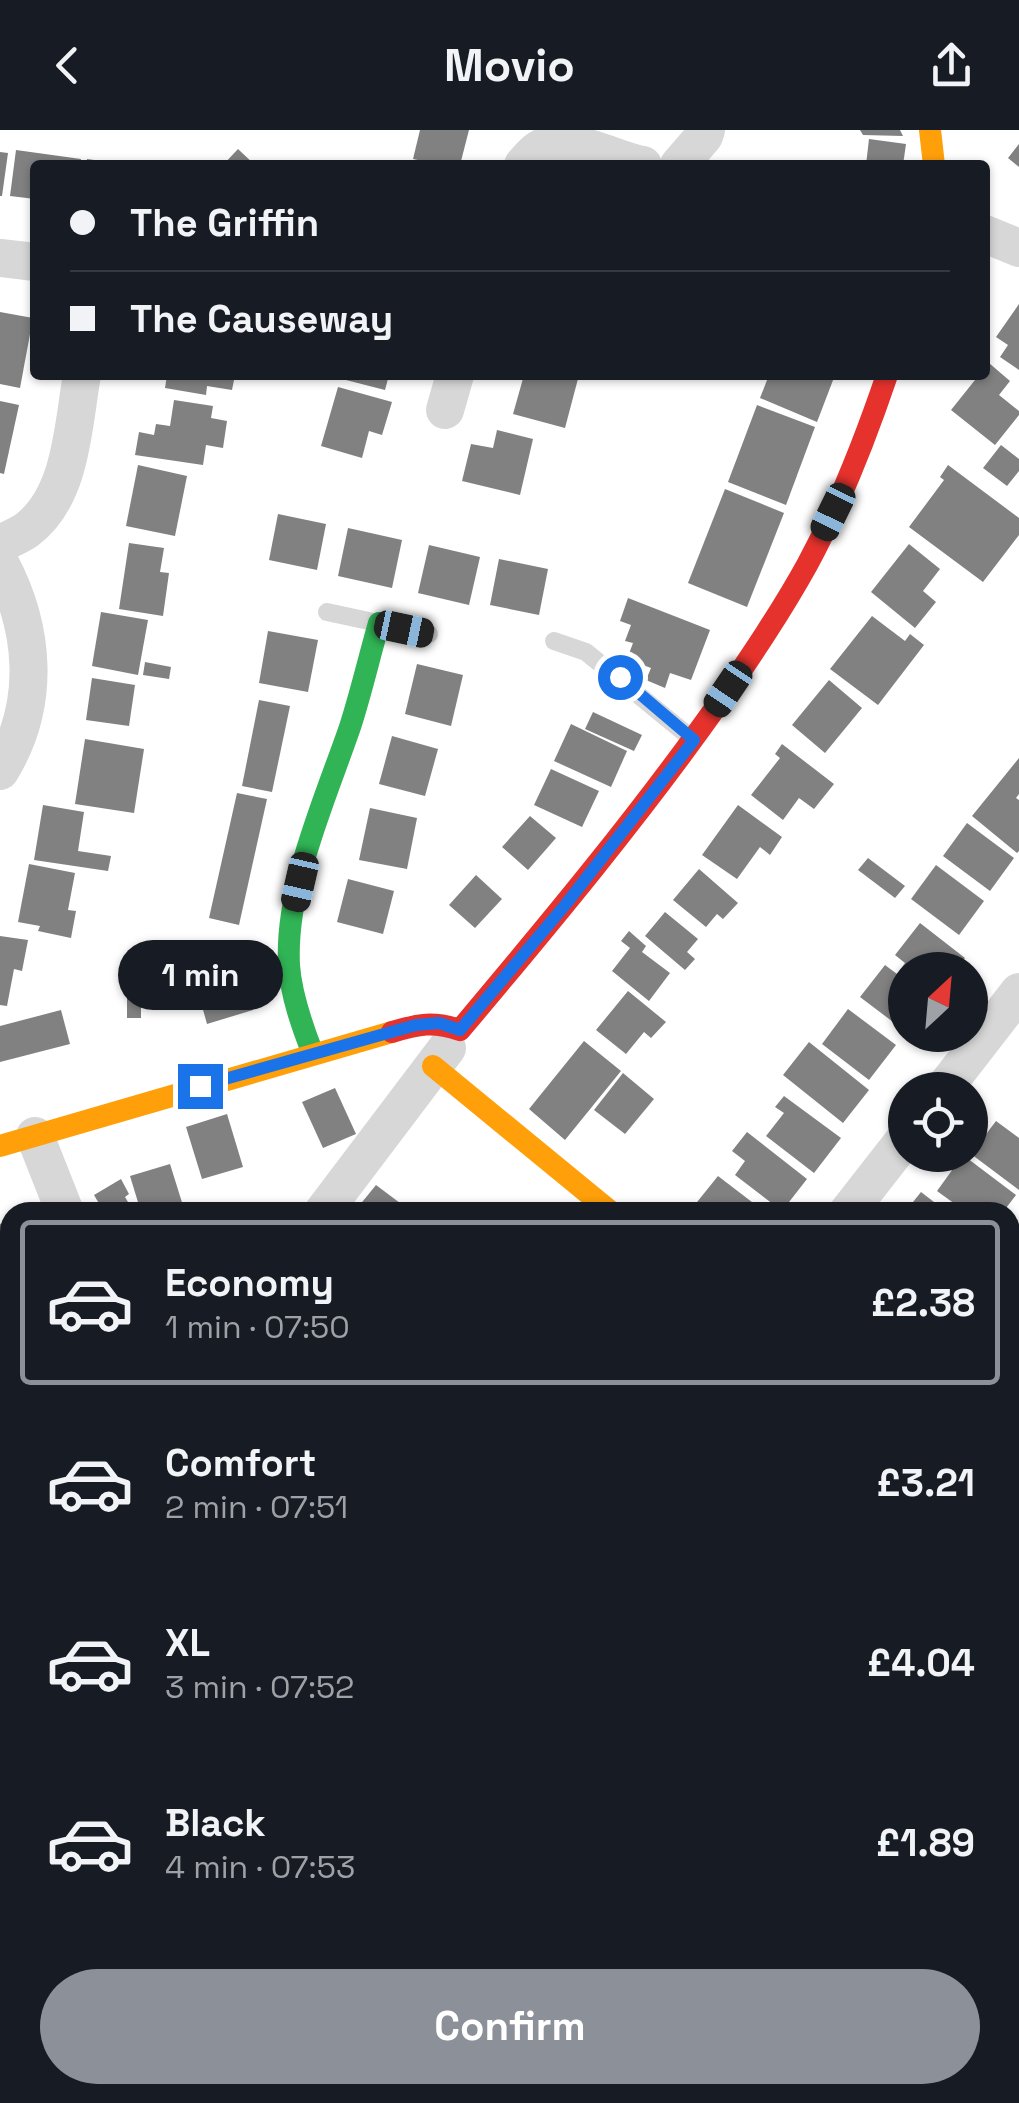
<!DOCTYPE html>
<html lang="en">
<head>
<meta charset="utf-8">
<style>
  body { margin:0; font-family:"Space Grotesk",sans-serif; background:#20242c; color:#f1f3f6; height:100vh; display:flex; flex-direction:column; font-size:38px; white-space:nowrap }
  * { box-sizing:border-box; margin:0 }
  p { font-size:32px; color:#9ea1a6 }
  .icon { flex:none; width:55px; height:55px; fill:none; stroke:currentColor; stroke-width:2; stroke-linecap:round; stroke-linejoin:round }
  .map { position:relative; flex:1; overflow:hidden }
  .side { position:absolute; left:0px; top:1072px; width:1020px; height:902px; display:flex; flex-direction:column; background:#171b24; border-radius:30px 30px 0 0; box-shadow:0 2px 8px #0004 }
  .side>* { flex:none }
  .top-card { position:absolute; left:30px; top:30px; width:960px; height:220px; border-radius:10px; box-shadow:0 2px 8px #0004; display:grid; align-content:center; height:220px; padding:0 40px; background:#171b24 }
  .needle { width:65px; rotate:26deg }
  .controls { position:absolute; left:888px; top:822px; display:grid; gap:20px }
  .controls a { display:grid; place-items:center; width:100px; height:100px; border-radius:50%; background:#171b24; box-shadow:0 2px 8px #0004; font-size:50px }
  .end { position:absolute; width:45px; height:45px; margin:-22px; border:12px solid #1a73e8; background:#fff; box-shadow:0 0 0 5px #fff }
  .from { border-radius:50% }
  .bubble { position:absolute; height:70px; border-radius:35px; background:#171b24; box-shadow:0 2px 8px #0004; font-size:32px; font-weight:700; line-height:70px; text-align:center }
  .car { position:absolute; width:30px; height:60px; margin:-30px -15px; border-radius:12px; box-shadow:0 0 8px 2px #0007; background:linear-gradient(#222 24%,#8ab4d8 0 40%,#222 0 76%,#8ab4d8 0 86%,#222 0) }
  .top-card b { display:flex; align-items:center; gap:35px; height:95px; font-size:38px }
  .top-card b+b { border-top:2px solid #363941 }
  .top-card i { width:25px; height:25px; background:#f1f3f6 }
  ul { padding:18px 0 0; list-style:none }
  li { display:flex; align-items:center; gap:30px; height:165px; margin:0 20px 15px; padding:0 20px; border:5px solid transparent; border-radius:10px }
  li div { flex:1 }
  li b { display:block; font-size:38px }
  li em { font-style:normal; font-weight:700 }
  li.selected { border-color:#8c9099 }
  li>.icon { width:90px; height:90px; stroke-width:1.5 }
  .action { display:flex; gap:20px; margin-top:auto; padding:20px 40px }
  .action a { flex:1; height:115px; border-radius:60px; background:#8c9099; color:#fff; font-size:40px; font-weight:700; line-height:115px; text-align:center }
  header { display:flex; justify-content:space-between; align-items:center; height:130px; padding:0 40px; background:#171b24; font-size:45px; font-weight:700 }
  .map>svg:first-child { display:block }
  .green { fill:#f1f5ed }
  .building { fill:#818181 }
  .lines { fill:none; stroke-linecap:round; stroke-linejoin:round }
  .lane { stroke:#d7d7d7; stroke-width:18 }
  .street { stroke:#d7d7d7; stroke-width:38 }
  .fast { stroke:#30b455; stroke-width:22 }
  .slow { stroke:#ff9f0a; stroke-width:22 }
  .jam { stroke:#e5322d; stroke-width:22 }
  .route { stroke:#1a73e8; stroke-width:12 }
</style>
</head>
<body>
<header><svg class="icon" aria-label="back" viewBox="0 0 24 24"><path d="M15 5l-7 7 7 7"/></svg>Movio<svg class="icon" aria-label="share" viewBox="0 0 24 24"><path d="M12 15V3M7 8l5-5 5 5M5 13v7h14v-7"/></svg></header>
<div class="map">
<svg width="1019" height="1973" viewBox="0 0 1019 1973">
  <rect width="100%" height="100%" fill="#fff"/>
  <polygon class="green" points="0,1517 10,1522 10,1965 549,1965 554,1973 0,1973"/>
  <g class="building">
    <polygon points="420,0 469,0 460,35 441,35 413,29"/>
    <polygon points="860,0 900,0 903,6 863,5"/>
    <polygon points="869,9 906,14 903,35 866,35"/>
    <polygon points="1019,14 1019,37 1008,28"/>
    <polygon points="238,19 255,35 223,35"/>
    <polygon points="16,20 81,29 80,35 35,35 35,69 10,66"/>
    <polygon points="0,22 8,23 2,66 0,66"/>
    <polygon points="87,29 116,33 116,35 87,35"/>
    <polygon points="1019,174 1019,240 1000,227 1008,215 996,207"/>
    <polygon points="0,182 33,188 20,258 0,254"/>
    <polygon points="989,233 1010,251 999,265 1019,281 1019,285 995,315 951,280 979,245 985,245 985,238"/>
    <polygon points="167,245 235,245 232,260 207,256 206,265 165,258"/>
    <polygon points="347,245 389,245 385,260 346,250"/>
    <polygon points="524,245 579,245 565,298 513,284"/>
    <polygon points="769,245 835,245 817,292 760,268"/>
    <polygon points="338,257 392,272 382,305 369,301 362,328 321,316"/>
    <polygon points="174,270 213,276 211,288 227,291 223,318 206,315 203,335 135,325 139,302 154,305 156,294 170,296"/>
    <polygon points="0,271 19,275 4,344 0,343"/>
    <polygon points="757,275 815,297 786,375 728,352"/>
    <polygon points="497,300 533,309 520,365 462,351 471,314 493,318"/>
    <polygon points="1001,315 1019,329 1019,341 1007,356 983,338"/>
    <polygon points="138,335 187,346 175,406 126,396"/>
    <polygon points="948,335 1019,388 1019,405 983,452 909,397 944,350 940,347"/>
    <polygon points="725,359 784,383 747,477 688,453"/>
    <polygon points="278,384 326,394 317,440 269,430"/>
    <polygon points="348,398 402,410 392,458 338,446"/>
    <polygon points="129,413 164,418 160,442 169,443 163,486 119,479"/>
    <polygon points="909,414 940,439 923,461 936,472 915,498 871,462"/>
    <polygon points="429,415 480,427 469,475 418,463"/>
    <polygon points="499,429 548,439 539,485 490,475"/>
    <polygon points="628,468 710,500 691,550 670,543 665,558 646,550 651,538 627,529 633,513 625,511 631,495 620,491"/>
    <polygon points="101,482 148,490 138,545 92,536"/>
    <polygon points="872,486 905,511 910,504 924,515 878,575 830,539"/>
    <polygon points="268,501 318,510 308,562 259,553"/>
    <polygon points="145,532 171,537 169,549 143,545"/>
    <polygon points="417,534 463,545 451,596 405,584"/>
    <polygon points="92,548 135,555 129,596 86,590"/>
    <polygon points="829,550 862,578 825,623 792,595"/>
    <polygon points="259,570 290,576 272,662 242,656"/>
    <polygon points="593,582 642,605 634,621 585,599"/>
    <polygon points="571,594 627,621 611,657 554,631"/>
    <polygon points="392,606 438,619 425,666 379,654"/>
    <polygon points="85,609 144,619 134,683 75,674"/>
    <polygon points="782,614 834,654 814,679 799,668 783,690 751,665 780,628 775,624"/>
    <polygon points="1019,628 1019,664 1016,668 1019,670 1019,721 1017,723 972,686"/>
    <polygon points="551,639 599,661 582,697 534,675"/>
    <polygon points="237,663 267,669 239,795 209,788"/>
    <polygon points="43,675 84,682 78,721 111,726 108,741 34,730"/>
    <polygon points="738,675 782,707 770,725 760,717 737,749 702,725"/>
    <polygon points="370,678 417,688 407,739 359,730"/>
    <polygon points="530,686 556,708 528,740 502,717"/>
    <polygon points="967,693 1014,728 990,761 943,726"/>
    <polygon points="868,728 905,756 895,768 858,740"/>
    <polygon points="29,734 75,743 68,780 76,781 71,808 38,801 40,796 18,792"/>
    <polygon points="936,735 984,771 959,805 911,769"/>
    <polygon points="699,739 738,773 723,789 717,784 706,797 673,770"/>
    <polygon points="476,745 502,769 475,798 449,775"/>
    <polygon points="348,749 394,761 383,804 337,792"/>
    <polygon points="665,782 698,809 687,822 695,829 685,840 645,806"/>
    <polygon points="920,793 965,828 956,840 900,840 905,833 895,825"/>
    <polygon points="629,801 646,816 642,822 670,843 649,871 612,841 630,818 621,811"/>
    <polygon points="0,806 28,810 22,841 14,839 7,876 0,875"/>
    <polygon points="239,831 253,880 207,894 193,844"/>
    <polygon points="885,835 905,850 905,901 860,867"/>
    <rect x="127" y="861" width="14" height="27"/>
    <polygon points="628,861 666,892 651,908 644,902 626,924 596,900"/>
    <polygon points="848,879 896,915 869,950 822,914"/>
    <polygon points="61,880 70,914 0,932 0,896"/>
    <polygon points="584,911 621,941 565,1010 529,979"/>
    <polygon points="809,912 869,960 843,993 783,945"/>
    <polygon points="623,943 654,969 625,1004 594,980"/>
    <polygon points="335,958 356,1004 323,1018 302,972"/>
    <polygon points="784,966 841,1008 814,1043 766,1006 784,983 775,977"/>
    <polygon points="227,984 243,1037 202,1049 186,997"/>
    <polygon points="996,991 1019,1008 1019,1060 971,1024"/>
    <polygon points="747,1002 807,1049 782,1081 735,1045 745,1031 732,1021"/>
    <polygon points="963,1025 1016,1065 1003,1082 966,1082 937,1061"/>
    <polygon points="170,1034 185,1082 141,1082 130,1046"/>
    <polygon points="718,1046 765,1082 689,1082"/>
    <polygon points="121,1049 129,1064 125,1067 134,1082 104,1082 94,1065"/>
    <polygon points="376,1055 412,1082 354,1082"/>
    <polygon points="921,1062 947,1082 905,1082"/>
    <polygon points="10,1090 10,1152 5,1154 0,1140 0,1094"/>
    <polygon points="1019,1326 1019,1372 1010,1364 1010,1336"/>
    <polygon points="1010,1624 1019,1633 1019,1659 1010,1668"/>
    <polygon points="1019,1922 1019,1973 1003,1973 995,1965 1010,1965 1010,1931"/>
  </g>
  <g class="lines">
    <g class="lane">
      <polyline points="327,482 429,504"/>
      <polyline points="554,511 586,522 691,608"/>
    </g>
    <g class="street">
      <path d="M523,35C528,30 534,21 541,18C570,3 614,30 643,35"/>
      <polyline points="679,35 704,6 706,0"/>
      <polyline points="985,104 1019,118"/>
      <polyline points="0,128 35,132"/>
      <polyline points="445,280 455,245"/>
      <path d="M0,414C9,409 21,405 28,399C72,365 73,295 82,245"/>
      <path d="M0,433C35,499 41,575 0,641"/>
      <polyline points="943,960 1019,862"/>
      <polyline points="35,1006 65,1082"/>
      <polyline points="323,1082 447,918"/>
      <polyline points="848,1082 905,1009"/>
      <polyline points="0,1426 10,1426"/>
      <polyline points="1010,1505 1019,1494"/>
      <polyline points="1010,1772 1019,1781"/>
      <polyline points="579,1965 584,1973"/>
    </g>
    <path class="fast" d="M313,924C302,896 291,865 289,835C285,757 325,670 350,597C361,563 369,528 379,493"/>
    <g class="slow">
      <polyline points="930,0 934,35"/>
      <polyline points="433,936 611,1082"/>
      <polyline points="0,1016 392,902"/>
    </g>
    <path class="jam" d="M392,902C419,894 433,891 460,900C550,793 640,685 721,570C751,526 781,482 807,435C840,374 865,310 887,245"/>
  </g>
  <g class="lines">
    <polyline class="route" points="200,956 416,895 439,893 460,900 566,774 694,610 620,547"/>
  </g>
</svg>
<div class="controls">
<a><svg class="needle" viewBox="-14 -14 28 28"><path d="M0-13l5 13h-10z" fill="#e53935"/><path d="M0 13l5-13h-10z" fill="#9ea1a6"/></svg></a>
<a><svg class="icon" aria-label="locate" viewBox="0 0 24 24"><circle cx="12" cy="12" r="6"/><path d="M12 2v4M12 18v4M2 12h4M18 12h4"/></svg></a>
</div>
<i class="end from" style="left:620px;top:547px"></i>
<i class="end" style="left:200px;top:956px"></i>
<div class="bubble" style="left:118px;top:810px;width:165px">1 min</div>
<i class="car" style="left:833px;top:382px;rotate:206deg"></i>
<i class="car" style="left:404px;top:499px;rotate:102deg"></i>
<i class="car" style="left:728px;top:559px;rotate:214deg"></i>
<i class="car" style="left:300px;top:752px;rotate:193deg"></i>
<div class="top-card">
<b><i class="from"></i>The Griffin</b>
<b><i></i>The Causeway</b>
</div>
<section class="side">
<ul>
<li class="selected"><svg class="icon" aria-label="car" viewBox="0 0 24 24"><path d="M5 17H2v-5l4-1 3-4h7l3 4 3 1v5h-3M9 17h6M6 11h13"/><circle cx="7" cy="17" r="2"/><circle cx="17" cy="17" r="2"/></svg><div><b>Economy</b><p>1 min · 07:50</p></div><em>£2.38</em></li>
<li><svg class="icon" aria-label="car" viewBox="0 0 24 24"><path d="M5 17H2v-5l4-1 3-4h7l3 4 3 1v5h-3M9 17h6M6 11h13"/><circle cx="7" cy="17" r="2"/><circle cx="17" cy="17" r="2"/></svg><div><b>Comfort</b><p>2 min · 07:51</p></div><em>£3.21</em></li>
<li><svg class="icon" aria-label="car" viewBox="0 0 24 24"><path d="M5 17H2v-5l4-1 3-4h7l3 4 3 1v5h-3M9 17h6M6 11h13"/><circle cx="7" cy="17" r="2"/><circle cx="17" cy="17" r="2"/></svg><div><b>XL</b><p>3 min · 07:52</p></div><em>£4.04</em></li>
<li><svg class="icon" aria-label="car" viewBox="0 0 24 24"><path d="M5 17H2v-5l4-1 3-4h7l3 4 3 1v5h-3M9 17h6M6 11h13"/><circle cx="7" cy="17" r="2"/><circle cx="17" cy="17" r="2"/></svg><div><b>Black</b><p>4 min · 07:53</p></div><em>£1.89</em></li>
</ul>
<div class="action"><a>Confirm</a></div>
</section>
</div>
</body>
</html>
